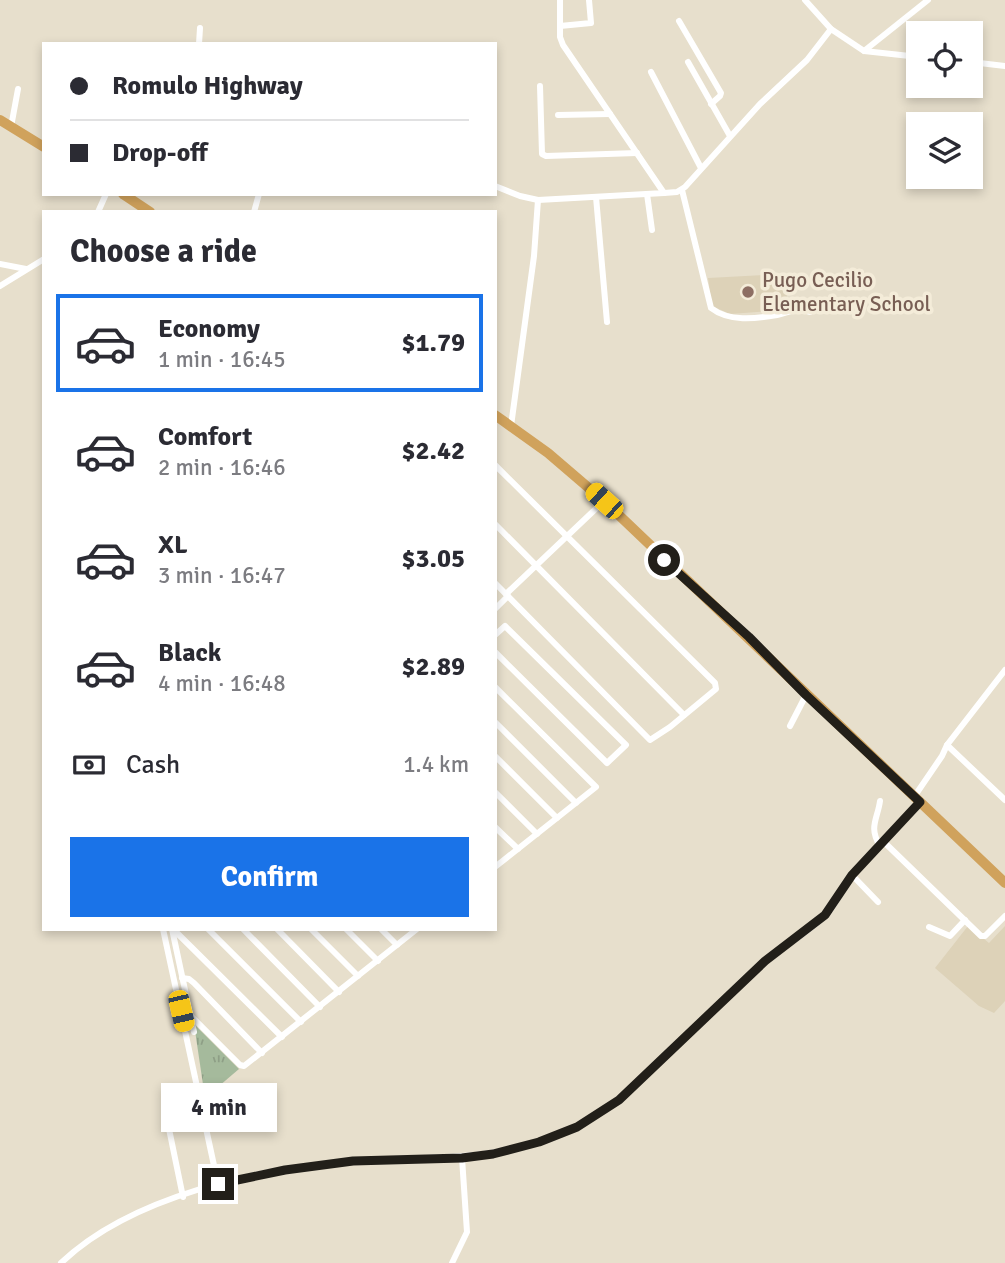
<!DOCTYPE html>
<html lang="en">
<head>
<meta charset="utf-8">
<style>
  body { margin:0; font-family:Signika,sans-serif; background:#f2f2f3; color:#2b2b33; height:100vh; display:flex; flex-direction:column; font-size:26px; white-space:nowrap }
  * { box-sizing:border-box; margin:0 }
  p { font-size:23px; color:#7c7c81 }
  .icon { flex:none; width:38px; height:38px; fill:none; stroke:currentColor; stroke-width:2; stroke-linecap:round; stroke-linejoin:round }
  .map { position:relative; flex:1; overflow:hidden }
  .details { position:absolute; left:42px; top:210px; width:455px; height:721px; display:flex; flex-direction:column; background:#fff; border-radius:0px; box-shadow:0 4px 10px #0003 }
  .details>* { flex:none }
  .banner { position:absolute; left:42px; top:42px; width:455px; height:154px; border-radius:0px; box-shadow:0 4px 10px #0003; display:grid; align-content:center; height:154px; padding:0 28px; background:#fff }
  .controls { position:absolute; left:906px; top:21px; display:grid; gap:14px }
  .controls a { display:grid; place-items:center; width:77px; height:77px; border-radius:0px; background:#fff; box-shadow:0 4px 10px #0003; font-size:35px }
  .end { position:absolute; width:32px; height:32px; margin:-16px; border:9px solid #221f19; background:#fff; box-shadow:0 0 0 4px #fff }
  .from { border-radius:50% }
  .bubble { position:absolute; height:49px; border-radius:0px; background:#fff; box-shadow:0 4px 10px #0003; font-size:23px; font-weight:800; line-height:49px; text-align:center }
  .car { position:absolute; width:21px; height:42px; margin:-21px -10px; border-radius:9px; box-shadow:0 0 5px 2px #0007; background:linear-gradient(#f5c518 24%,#345 0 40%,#f5c518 0 76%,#345 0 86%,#f5c518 0) }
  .banner b { display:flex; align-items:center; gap:24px; height:66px; font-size:26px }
  .banner b+b { border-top:2px solid #e1e1e2 }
  .banner i { width:18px; height:18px; background:#2b2b33 }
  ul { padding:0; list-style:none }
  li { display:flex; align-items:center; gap:21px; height:98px; margin:0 14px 10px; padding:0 14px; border:4px solid transparent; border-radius:0px }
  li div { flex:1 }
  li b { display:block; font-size:26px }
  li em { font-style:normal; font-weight:800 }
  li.on { border-color:#1a73e8 }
  li>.icon { width:63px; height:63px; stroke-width:1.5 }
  h2 { padding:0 28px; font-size:32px; line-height:84px }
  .pay { display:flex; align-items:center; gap:18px; height:77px; padding:0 28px; font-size:26px }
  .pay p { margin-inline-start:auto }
  .cta { display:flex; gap:14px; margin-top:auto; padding:14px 28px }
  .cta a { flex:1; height:80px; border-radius:0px; background:#1a73e8; color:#fff; font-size:28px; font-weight:800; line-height:80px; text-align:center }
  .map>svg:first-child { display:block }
  .built { fill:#ddd2b8 }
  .park { fill:url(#park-tufts) }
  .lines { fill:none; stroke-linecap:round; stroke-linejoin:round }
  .minor { stroke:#fff; stroke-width:6 }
  .trunk { stroke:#d0a25c; stroke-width:10 }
  .route { stroke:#221f19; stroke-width:9 }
  .education-dot { fill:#8d6e63; stroke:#f4ecd9; stroke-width:2.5 }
  .labels { text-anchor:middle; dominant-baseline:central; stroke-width:7; stroke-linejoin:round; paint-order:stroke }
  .education-label { font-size:21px; fill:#785e54; stroke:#f4ecd9; text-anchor:start }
</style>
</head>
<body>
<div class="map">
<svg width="1005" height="1263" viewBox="0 0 1005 1263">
  <defs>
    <pattern id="park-tufts" width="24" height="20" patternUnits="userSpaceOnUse" patternTransform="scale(1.75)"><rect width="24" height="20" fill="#a5ba9c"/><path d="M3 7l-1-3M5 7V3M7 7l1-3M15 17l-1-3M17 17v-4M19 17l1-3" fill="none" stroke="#8e9f86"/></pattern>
  </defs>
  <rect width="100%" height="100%" fill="#e7dfcc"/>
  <g class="built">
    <polygon points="784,274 788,305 785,310 730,314 712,306 708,278"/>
    <polygon points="968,926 989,943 1005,926 1005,1001 994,1013 979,1006 935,968"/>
  </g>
  <polygon class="park" points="194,1024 239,1069 205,1098"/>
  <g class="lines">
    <g class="minor">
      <polyline points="805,0 831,29 864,51 919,57"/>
      <polyline points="679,21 721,93 720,96 711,104"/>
      <polyline points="560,26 591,23 589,0"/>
      <polyline points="199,44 200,28"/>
      <polyline points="864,51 928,0"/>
      <polyline points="688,62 730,136"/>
      <polyline points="971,62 1005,66"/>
      <polyline points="651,72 701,168"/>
      <polyline points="540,86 542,154 546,156 637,153"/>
      <polyline points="558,115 610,114"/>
      <polyline points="11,127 18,89"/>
      <polyline points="495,186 520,196 538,200 664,193 563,45 560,37 560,0"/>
      <path d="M682,190L711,308C729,322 755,319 777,315C790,312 797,307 810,312"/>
      <polyline points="664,193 677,192 685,187 760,104 807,60 831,29"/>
      <polyline points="647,194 652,230"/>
      <polyline points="596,197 607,322"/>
      <polyline points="98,212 106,194"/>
      <polyline points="254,212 259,194"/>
      <polyline points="0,264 26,269"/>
      <polyline points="0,286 44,259"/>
      <polyline points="511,426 534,256 538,200"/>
      <polyline points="495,465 715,683 716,689 670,727 650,740 495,583"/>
      <polyline points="495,524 684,715"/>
      <polyline points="506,594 604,501"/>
      <polyline points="495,609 508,596"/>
      <polyline points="495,635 505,626 626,745 607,763 495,652"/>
      <polyline points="495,687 596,787 495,867"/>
      <polyline points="495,722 576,803"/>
      <polyline points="790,726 806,695"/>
      <polyline points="947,745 1005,800"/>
      <polyline points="495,756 557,818"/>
      <polyline points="495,792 537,834"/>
      <polyline points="914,797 942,756 947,745 1005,670"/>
      <polyline points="495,827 518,849"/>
      <polyline points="884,842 981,936 985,936 1005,916"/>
      <path d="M880,846C868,827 878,818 880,801"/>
      <polyline points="852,875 878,902"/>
      <polyline points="929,927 950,936 965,920"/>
      <polyline points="163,929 218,1184"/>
      <polyline points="172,929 194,1032"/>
      <polyline points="173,929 282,1037"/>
      <polyline points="208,929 301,1022"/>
      <polyline points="243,929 320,1007"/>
      <polyline points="277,929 339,992"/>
      <polyline points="311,929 358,976"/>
      <polyline points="346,929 378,961"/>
      <polyline points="381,929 397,945"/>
      <polyline points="182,978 189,979 194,983 262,1053"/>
      <polyline points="190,1015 240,1065 244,1066 417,929"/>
      <polyline points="168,1124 183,1197"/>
      <path d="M61,1263C131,1196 260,1168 355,1161C422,1156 489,1162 553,1137C621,1111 669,1052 720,1003C735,988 751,973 767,960C786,945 808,932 826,915C837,904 842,888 852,875C873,850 897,826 920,802"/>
      <polyline points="452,1263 467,1232 462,1158"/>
    </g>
    <g class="trunk">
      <polyline points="0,120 44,147"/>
      <polyline points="123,194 150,212"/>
      <polyline points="495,415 548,453 604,501 1005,883"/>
    </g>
  </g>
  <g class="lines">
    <polyline class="route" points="218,1184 285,1170 353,1161 462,1158 493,1154 539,1142 577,1127 619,1100 765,961 825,915 852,875 920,802 806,695 749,637 664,560"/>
  </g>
  <circle class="education-dot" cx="748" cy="292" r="7"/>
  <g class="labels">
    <g class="education-label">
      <text x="762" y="280">Pugo Cecilio<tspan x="762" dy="24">Elementary School</tspan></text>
    </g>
  </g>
</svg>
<div class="controls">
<a><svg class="icon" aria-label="locate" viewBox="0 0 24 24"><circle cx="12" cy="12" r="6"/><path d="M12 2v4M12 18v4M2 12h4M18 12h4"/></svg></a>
<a><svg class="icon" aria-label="layers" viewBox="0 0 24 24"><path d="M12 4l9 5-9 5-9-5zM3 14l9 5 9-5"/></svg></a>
</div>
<i class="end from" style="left:664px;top:560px"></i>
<i class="end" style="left:218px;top:1184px"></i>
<div class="bubble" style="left:161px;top:1083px;width:116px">4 min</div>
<i class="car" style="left:604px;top:501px;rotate:312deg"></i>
<i class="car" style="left:181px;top:1011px;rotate:167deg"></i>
<div class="banner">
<b><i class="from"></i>Romulo Highway</b>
<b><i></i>Drop-off</b>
</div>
<section class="details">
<h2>Choose a ride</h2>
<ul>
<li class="on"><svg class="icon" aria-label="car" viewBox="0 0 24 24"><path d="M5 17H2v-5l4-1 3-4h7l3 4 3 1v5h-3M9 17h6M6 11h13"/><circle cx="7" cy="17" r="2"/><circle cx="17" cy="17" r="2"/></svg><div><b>Economy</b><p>1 min · 16:45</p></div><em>$1.79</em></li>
<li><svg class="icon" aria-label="car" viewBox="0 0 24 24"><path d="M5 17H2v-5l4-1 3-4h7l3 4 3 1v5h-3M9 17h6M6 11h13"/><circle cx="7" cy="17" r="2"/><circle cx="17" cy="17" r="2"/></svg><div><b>Comfort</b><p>2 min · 16:46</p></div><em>$2.42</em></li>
<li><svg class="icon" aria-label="car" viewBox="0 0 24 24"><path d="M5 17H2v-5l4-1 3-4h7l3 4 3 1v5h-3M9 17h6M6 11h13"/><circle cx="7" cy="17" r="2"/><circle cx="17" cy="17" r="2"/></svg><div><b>XL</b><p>3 min · 16:47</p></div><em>$3.05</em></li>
<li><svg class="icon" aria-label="car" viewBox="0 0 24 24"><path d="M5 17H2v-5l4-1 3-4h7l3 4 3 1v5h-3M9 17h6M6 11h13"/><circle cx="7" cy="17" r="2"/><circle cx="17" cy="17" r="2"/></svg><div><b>Black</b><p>4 min · 16:48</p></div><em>$2.89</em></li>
</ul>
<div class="pay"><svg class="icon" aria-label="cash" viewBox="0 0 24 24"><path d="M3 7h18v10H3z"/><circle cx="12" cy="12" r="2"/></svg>Cash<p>1.4 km</p></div>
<div class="cta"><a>Confirm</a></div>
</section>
</div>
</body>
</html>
